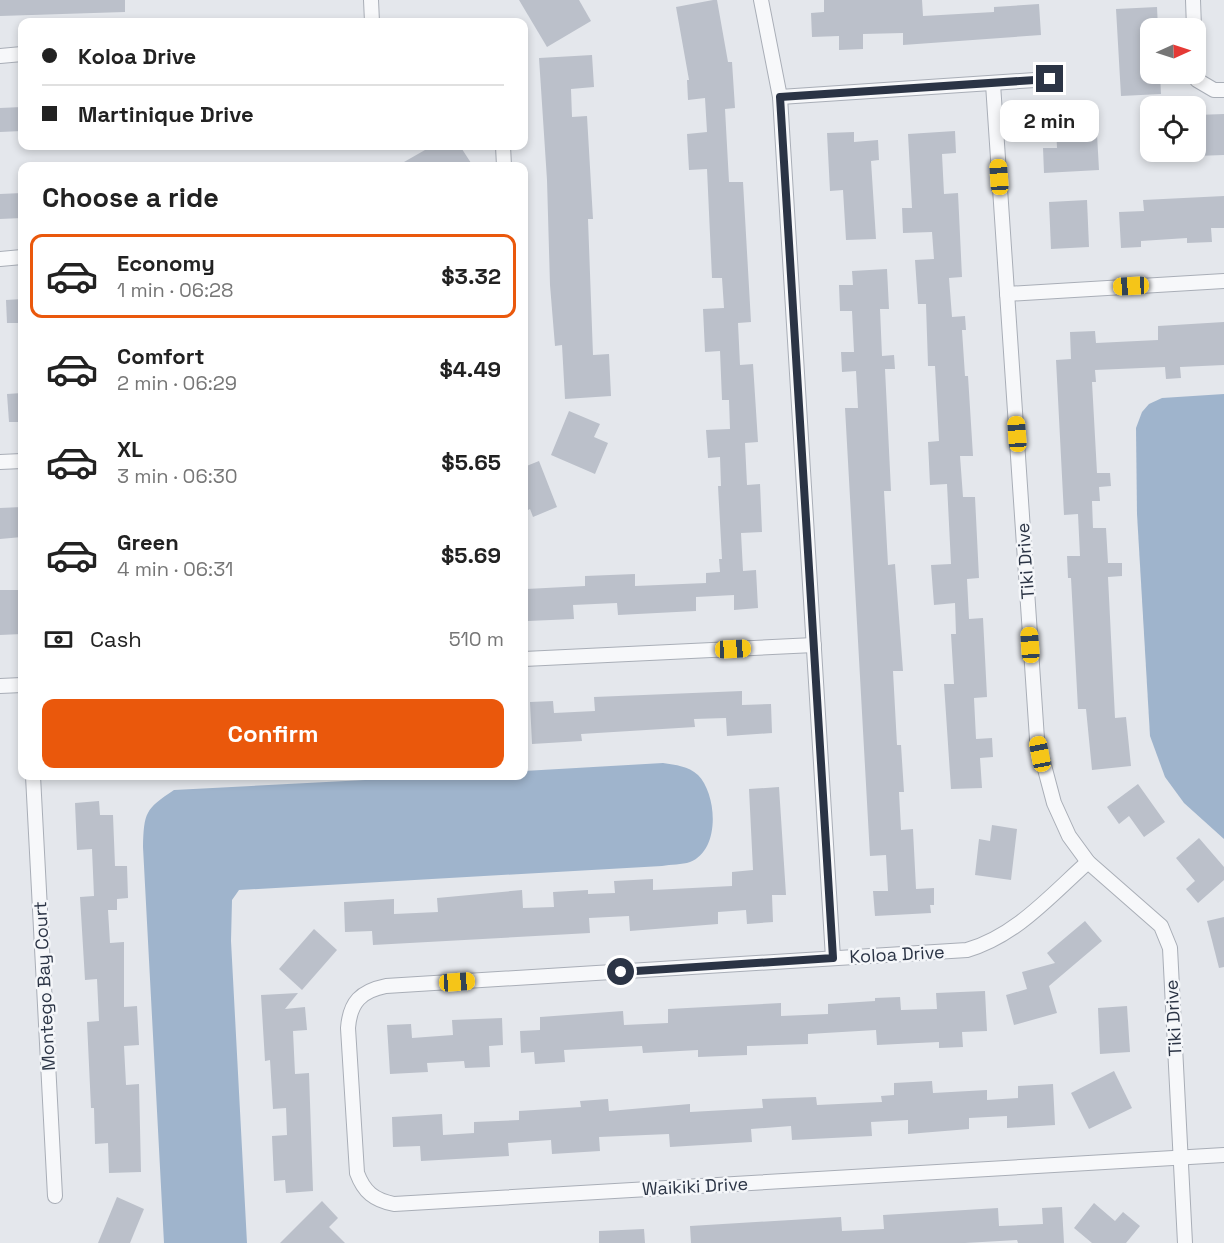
<!DOCTYPE html>
<html lang="en">
<head>
<meta charset="utf-8">
<style>
  body { margin:0; font-family:"Space Grotesk",sans-serif; background:#f2f2f2; color:#222; height:100vh; display:flex; flex-direction:column; font-size:22px; white-space:nowrap }
  * { box-sizing:border-box; margin:0 }
  p { font-size:20px; color:#767676 }
  .icon { flex:none; width:33px; height:33px; fill:none; stroke:currentColor; stroke-width:2; stroke-linecap:round; stroke-linejoin:round }
  .map { position:relative; flex:1; overflow:hidden }
  .panel { position:absolute; left:18px; top:162px; width:510px; height:618px; display:flex; flex-direction:column; background:#fff; border-radius:12px; box-shadow:0 3px 9px #0003 }
  .panel>* { flex:none }
  .guide { position:absolute; left:18px; top:18px; width:510px; height:132px; border-radius:12px; box-shadow:0 3px 9px #0003; display:grid; align-content:center; height:132px; padding:0 24px; background:#fff }
  .needle { width:39px; rotate:87deg }
  .fabs { position:absolute; left:1140px; top:18px; display:grid; gap:12px }
  .fabs a { display:grid; place-items:center; width:66px; height:66px; border-radius:12px; background:#fff; box-shadow:0 3px 9px #0003; font-size:30px }
  .end { position:absolute; width:27px; height:27px; margin:-14px; border:8px solid #2b3445; background:#fff; box-shadow:0 0 0 3px #fff }
  .from { border-radius:50% }
  .bubble { position:absolute; height:42px; border-radius:12px; background:#fff; box-shadow:0 3px 9px #0003; font-size:20px; font-weight:700; line-height:42px; text-align:center }
  .car { position:absolute; width:18px; height:36px; margin:-18px -9px; border-radius:8px; box-shadow:0 0 4px 2px #0007; background:linear-gradient(#f5c518 24%,#345 0 40%,#f5c518 0 76%,#345 0 86%,#f5c518 0) }
  .guide b { display:flex; align-items:center; gap:21px; height:57px; font-size:22px }
  .guide b+b { border-top:2px solid #e0e0e0 }
  .guide i { width:15px; height:15px; background:#222 }
  ul { padding:0; list-style:none }
  li { display:flex; align-items:center; gap:18px; height:84px; margin:0 12px 9px; padding:0 12px; border:3px solid transparent; border-radius:12px }
  li div { flex:1 }
  li b { display:block; font-size:22px }
  li em { font-style:normal; font-weight:700 }
  li.selected { border-color:#ea580c }
  li>.icon { width:54px; height:54px; stroke-width:1.5 }
  h2 { padding:0 24px; font-size:27px; line-height:72px }
  .pay { display:flex; align-items:center; gap:15px; height:66px; padding:0 24px; font-size:22px }
  .pay p { margin-inline-start:auto }
  .cta { display:flex; gap:12px; margin-top:auto; padding:12px 24px }
  .cta a { flex:1; height:69px; border-radius:12px; background:#ea580c; color:#fff; font-size:24px; font-weight:700; line-height:69px; text-align:center }
  .map>svg:first-child { display:block }
  .water { fill:#9fb4cc }
  .building { fill:#bbc0ca }
  .lines { fill:none; stroke-linecap:round; stroke-linejoin:round }
  .street-casing { stroke:#a9aeb7; stroke-width:16 }
  .street { stroke:#f7f8fa; stroke-width:14 }
  .route { stroke:#2b3445; stroke-width:8 }
  .labels { text-anchor:middle; dominant-baseline:central; stroke-width:5; stroke-linejoin:round; paint-order:stroke }
  .street-label { font-size:18px; fill:#2b3445; stroke:#f4f6f9 }
</style>
</head>
<body>
<div class="map">
<svg width="1224" height="1243" viewBox="0 0 1224 1243">
  <rect width="100%" height="100%" fill="#e4e7ec"/>
  <g class="water">
    <polygon points="1224,394 1224,839 1184,803 1165,777 1150,736 1137,514 1136,428 1142,412 1149,404 1162,398"/>
    <path d="M663,763C676,765 688,766 698,775C717,794 721,850 690,862C682,865 671,864 662,866L239,890L232,900L231,941L247,1243H164L143,847C144,813 145,809 174,790L442,776H524V771Z"/>
  </g>
  <g class="building">
    <polygon points="0,0 125,0 125,12 0,16"/>
    <polygon points="519,0 579,0 591,21 547,47"/>
    <polygon points="713,0 717,0 728,62 732,62 735,108 725,109 729,182 743,182 751,322 738,323 740,365 753,364 758,442 745,443 747,485 760,484 762,532 741,533 743,571 756,570 758,608 734,610 734,595 696,597 696,611 618,615 617,603 573,605 574,619 528,621 526,589 585,586 585,576 635,574 635,586 706,583 706,573 720,572 719,559 722,559 718,486 721,486 720,457 708,458 706,430 730,429 729,400 722,400 720,351 705,352 703,309 724,308 722,278 712,278 707,169 689,170 687,134 707,132 705,98 688,100 687,80 689,80 676,7"/>
    <polygon points="824,0 922,0 923,16 994,12 994,7 1039,4 1041,35 903,45 903,33 863,34 863,49 839,50 839,36 812,37 811,13 824,12"/>
    <polygon points="1157,7 1158,28 1150,28 1150,74 1160,74 1161,94 1121,96 1116,9"/>
    <polygon points="592,55 594,87 571,89 572,117 587,116 593,219 588,219 593,355 609,354 611,396 565,399 562,345 555,346 550,285 547,180 539,58"/>
    <polygon points="22,107 22,131 0,132 0,108"/>
    <polygon points="1224,114 1224,155 1196,156 1196,115"/>
    <polygon points="1084,124 1084,135 1097,134 1099,170 1044,173 1043,148 1057,148 1056,125"/>
    <polygon points="955,131 956,153 942,154 944,194 958,193 962,277 949,278 952,317 965,316 966,330 962,330 965,376 968,376 973,456 960,456 963,497 975,497 979,578 967,579 969,619 983,618 987,697 974,698 976,739 992,738 993,757 980,758 982,788 951,789 944,684 954,684 951,634 956,634 955,603 934,605 931,565 951,564 947,484 930,485 928,442 939,441 935,366 928,366 926,304 918,304 915,260 934,259 932,232 903,233 902,208 912,208 908,134"/>
    <polygon points="854,132 854,142 878,140 879,160 871,161 876,239 846,240 843,190 830,191 827,133"/>
    <polygon points="432,146 460,146 473,166 397,166"/>
    <polygon points="22,193 22,218 0,219 0,194"/>
    <polygon points="1224,196 1224,228 1211,228 1212,242 1187,243 1187,238 1141,241 1141,247 1121,248 1119,212 1144,211 1143,200"/>
    <polygon points="1087,200 1089,247 1051,249 1049,202"/>
    <polygon points="887,269 889,309 880,309 882,356 894,355 895,369 885,369 891,491 884,491 888,565 895,564 903,671 893,671 897,745 901,745 904,792 899,792 901,830 913,829 916,889 934,888 934,905 930,905 931,913 875,916 873,891 888,891 886,855 870,856 845,408 858,408 856,371 842,372 841,352 854,352 852,311 840,311 839,285 853,285 852,271"/>
    <polygon points="22,299 22,323 7,323 6,300"/>
    <polygon points="1224,322 1224,365 1180,367 1181,378 1166,379 1165,367 1095,370 1096,382 1092,382 1097,473 1110,473 1111,486 1099,487 1100,501 1092,501 1093,528 1106,528 1108,563 1122,563 1122,576 1108,577 1115,718 1126,717 1131,766 1092,770 1086,709 1078,709 1071,578 1068,578 1067,556 1080,556 1078,514 1064,515 1056,360 1071,359 1070,332 1095,331 1096,343 1158,340 1158,326"/>
    <polygon points="22,393 22,422 9,422 7,394"/>
    <polygon points="569,411 600,424 594,437 608,443 595,474 551,455"/>
    <polygon points="539,461 557,507 533,517 530,509 524,512 524,467"/>
    <polygon points="22,507 22,537 0,539 0,508"/>
    <polygon points="0,590 22,590 22,634 0,635"/>
    <polygon points="742,691 742,705 771,704 772,733 727,736 726,718 694,719 695,727 581,734 582,741 532,744 530,702 553,701 554,713 595,711 594,697"/>
    <polygon points="1138,784 1165,822 1144,837 1129,816 1119,824 1107,807"/>
    <polygon points="779,787 786,895 772,895 773,922 747,924 746,910 718,912 718,924 630,931 629,916 589,918 590,933 373,945 372,931 345,932 344,902 394,899 394,914 438,912 437,898 522,890 523,908 554,907 553,892 588,890 588,894 615,893 614,881 653,879 653,890 732,886 732,872 753,870 749,789"/>
    <polygon points="99,801 100,815 113,815 115,866 127,866 128,898 117,899 117,910 108,910 110,943 124,942 124,1007 137,1006 139,1045 124,1046 126,1085 139,1084 141,1172 109,1173 108,1143 95,1144 94,1108 91,1108 87,1022 99,1021 97,979 85,980 80,897 94,896 92,849 77,850 75,803"/>
    <polygon points="992,825 1017,829 1011,880 975,875 979,839 990,841"/>
    <polygon points="1199,838 1224,867 1224,880 1198,903 1186,889 1195,881 1176,858"/>
    <polygon points="1224,917 1224,967 1219,968 1207,921"/>
    <polygon points="1085,921 1102,941 1049,986 1057,1013 1014,1025 1006,995 1027,989 1022,972 1055,963 1047,953"/>
    <polygon points="314,929 337,950 302,990 279,969"/>
    <polygon points="985,991 987,1031 962,1032 963,1047 939,1048 939,1042 877,1045 876,1030 808,1034 808,1044 747,1046 747,1055 698,1057 698,1050 643,1053 642,1046 564,1050 565,1062 535,1064 534,1052 521,1053 520,1031 540,1030 540,1017 623,1011 624,1025 668,1023 668,1009 781,1003 781,1016 828,1014 828,1004 875,1001 875,998 900,997 901,1010 937,1009 936,993"/>
    <polygon points="298,993 285,1009 305,1007 307,1030 293,1031 295,1074 309,1073 313,1191 286,1193 285,1180 274,1181 272,1136 287,1135 286,1108 273,1109 270,1060 265,1061 261,995"/>
    <polygon points="1127,1006 1130,1052 1100,1054 1098,1008"/>
    <polygon points="502,1018 503,1045 489,1046 490,1067 465,1068 464,1061 427,1063 428,1072 390,1074 387,1025 411,1024 412,1038 453,1035 452,1020"/>
    <polygon points="1114,1071 1132,1108 1089,1129 1071,1093"/>
    <polygon points="932,1081 933,1093 987,1090 987,1100 1018,1098 1018,1086 1053,1084 1055,1125 1007,1128 1007,1116 969,1118 969,1129 908,1134 908,1120 871,1122 872,1136 792,1140 791,1126 751,1129 752,1142 670,1147 669,1134 599,1137 600,1151 552,1154 551,1140 508,1143 509,1156 421,1161 420,1146 393,1147 392,1117 442,1114 443,1135 474,1133 474,1122 519,1120 519,1111 581,1107 580,1101 608,1099 609,1111 690,1104 690,1112 763,1108 762,1099 816,1097 817,1105 882,1102 881,1096 894,1095 894,1083"/>
    <polygon points="117,1197 144,1209 130,1243 98,1243"/>
    <polygon points="322,1201 338,1218 329,1227 345,1243 280,1243"/>
    <polygon points="1094,1203 1115,1221 1123,1212 1140,1226 1126,1243 1092,1243 1074,1228"/>
    <polygon points="1062,1207 1064,1243 1018,1243 1017,1240 965,1243 691,1243 690,1226 841,1217 842,1231 884,1229 883,1215 998,1208 999,1226 1043,1224 1042,1208"/>
    <polygon points="644,1229 645,1243 599,1243 599,1231"/>
  </g>
  <g class="lines">
    <g class="street-casing">
      <g id="street">
        <polyline points="371,0 372,22"/>
        <polyline points="761,0 780,97 833,958"/>
        <polyline points="1193,0 1194,28"/>
        <polyline points="0,56 22,54"/>
        <polyline points="1196,58 1197,80 1214,90 1224,90"/>
        <polyline points="993,84 1037,739 1054,803 1069,836 1088,862 1161,926 1170,948 1185,1243"/>
        <polyline points="780,97 1050,79"/>
        <polyline points="503,146 504,166"/>
        <polyline points="0,259 22,257"/>
        <polyline points="1007,294 1224,281"/>
        <polyline points="0,462 22,461"/>
        <polyline points="524,659 814,645"/>
        <polyline points="0,686 22,685"/>
        <polyline points="33,776 55,1196"/>
        <path d="M1088,862C1051,895 1016,936 967,950L386,986C361,991 350,1002 348,1028L357,1173C364,1192 374,1200 394,1204L1224,1155"/>
      </g>
    </g>
    <use href="#street" class="street"/>
  </g>
  <g class="lines">
    <polyline class="route" points="621,972 833,958 780,97 1050,79"/>
  </g>
  <g class="labels">
    <g class="street-label">
      <text transform="translate(1025 561) rotate(-94)">Tiki Drive</text>
      <text transform="translate(897 954) rotate(-3)">Koloa Drive</text>
      <text transform="translate(44 986) rotate(-93)">Montego Bay Court</text>
      <text transform="translate(1173 1018) rotate(-93)">Tiki Drive</text>
      <text transform="translate(695 1186) rotate(-3)">Waikiki Drive</text>
    </g>
  </g>
</svg>
<div class="fabs">
<a><svg class="needle" viewBox="-14 -14 28 28"><path d="M0-13l5 13h-10z" fill="#e53935"/><path d="M0 13l5-13h-10z" fill="#767676"/></svg></a>
<a><svg class="icon" aria-label="locate" viewBox="0 0 24 24"><circle cx="12" cy="12" r="6"/><path d="M12 2v4M12 18v4M2 12h4M18 12h4"/></svg></a>
</div>
<i class="end from" style="left:621px;top:972px"></i>
<i class="end" style="left:1050px;top:79px"></i>
<div class="bubble" style="left:1000px;top:100px;width:99px">2 min</div>
<i class="car" style="left:999px;top:177px;rotate:356deg"></i>
<i class="car" style="left:1131px;top:286px;rotate:267deg"></i>
<i class="car" style="left:1017px;top:434px;rotate:356deg"></i>
<i class="car" style="left:1030px;top:645px;rotate:356deg"></i>
<i class="car" style="left:733px;top:649px;rotate:87deg"></i>
<i class="car" style="left:1040px;top:754px;rotate:349deg"></i>
<i class="car" style="left:457px;top:982px;rotate:86deg"></i>
<div class="guide">
<b><i class="from"></i>Koloa Drive</b>
<b><i></i>Martinique Drive</b>
</div>
<section class="panel">
<h2>Choose a ride</h2>
<ul>
<li class="selected"><svg class="icon" aria-label="car" viewBox="0 0 24 24"><path d="M5 17H2v-5l4-1 3-4h7l3 4 3 1v5h-3M9 17h6M6 11h13"/><circle cx="7" cy="17" r="2"/><circle cx="17" cy="17" r="2"/></svg><div><b>Economy</b><p>1 min · 06:28</p></div><em>$3.32</em></li>
<li><svg class="icon" aria-label="car" viewBox="0 0 24 24"><path d="M5 17H2v-5l4-1 3-4h7l3 4 3 1v5h-3M9 17h6M6 11h13"/><circle cx="7" cy="17" r="2"/><circle cx="17" cy="17" r="2"/></svg><div><b>Comfort</b><p>2 min · 06:29</p></div><em>$4.49</em></li>
<li><svg class="icon" aria-label="car" viewBox="0 0 24 24"><path d="M5 17H2v-5l4-1 3-4h7l3 4 3 1v5h-3M9 17h6M6 11h13"/><circle cx="7" cy="17" r="2"/><circle cx="17" cy="17" r="2"/></svg><div><b>XL</b><p>3 min · 06:30</p></div><em>$5.65</em></li>
<li><svg class="icon" aria-label="car" viewBox="0 0 24 24"><path d="M5 17H2v-5l4-1 3-4h7l3 4 3 1v5h-3M9 17h6M6 11h13"/><circle cx="7" cy="17" r="2"/><circle cx="17" cy="17" r="2"/></svg><div><b>Green</b><p>4 min · 06:31</p></div><em>$5.69</em></li>
</ul>
<div class="pay"><svg class="icon" aria-label="cash" viewBox="0 0 24 24"><path d="M3 7h18v10H3z"/><circle cx="12" cy="12" r="2"/></svg>Cash<p>510 m</p></div>
<div class="cta"><a>Confirm</a></div>
</section>
</div>
</body>
</html>
